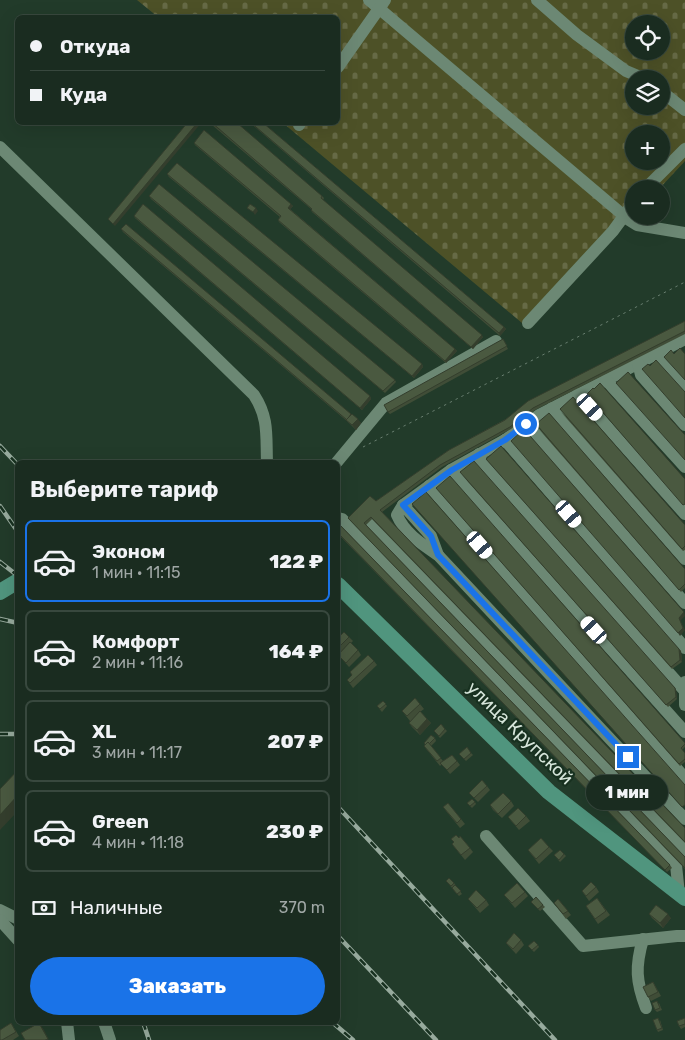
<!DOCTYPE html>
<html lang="ru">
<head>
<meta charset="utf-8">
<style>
  body { margin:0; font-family:Rubik,sans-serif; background:#27382d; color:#f1f3f6; height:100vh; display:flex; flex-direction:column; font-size:19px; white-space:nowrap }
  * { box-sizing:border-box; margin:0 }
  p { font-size:16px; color:#9fa7a5 }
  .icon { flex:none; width:28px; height:28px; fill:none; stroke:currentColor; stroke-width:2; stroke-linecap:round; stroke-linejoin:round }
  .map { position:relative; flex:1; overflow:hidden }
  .sheet { position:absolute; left:15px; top:460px; width:325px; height:565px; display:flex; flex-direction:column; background:#1a2c20; border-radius:8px; box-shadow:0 5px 20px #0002,0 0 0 1px #38483e }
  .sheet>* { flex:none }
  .hud { position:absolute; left:15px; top:15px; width:325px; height:110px; border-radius:8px; box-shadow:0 5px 20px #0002,0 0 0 1px #38483e; display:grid; align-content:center; height:110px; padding:0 15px; background:#1a2c20 }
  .controls { position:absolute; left:625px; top:15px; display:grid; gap:10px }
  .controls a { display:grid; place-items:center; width:45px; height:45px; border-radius:50%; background:#1a2c20; box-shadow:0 5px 20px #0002,0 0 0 1px #38483e; font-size:25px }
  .end { position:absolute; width:22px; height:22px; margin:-11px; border:6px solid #1a73e8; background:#fff; box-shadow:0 0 0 2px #fff }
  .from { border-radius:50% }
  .bubble { position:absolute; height:35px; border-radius:18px; background:#1a2c20; box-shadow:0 5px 20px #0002,0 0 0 1px #38483e; font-size:16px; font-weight:800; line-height:35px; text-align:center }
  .car { position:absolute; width:15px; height:30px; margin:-15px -8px; border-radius:6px; box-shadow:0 0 4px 1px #0007; background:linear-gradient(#fff 24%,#345 0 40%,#fff 0 76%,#345 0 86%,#fff 0) }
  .hud b { display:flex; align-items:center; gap:18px; height:48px; font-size:19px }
  .hud b+b { border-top:1px solid #38483e }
  .hud i { width:12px; height:12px; background:#f1f3f6 }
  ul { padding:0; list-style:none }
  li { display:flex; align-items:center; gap:15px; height:82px; margin:0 10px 8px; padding:0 5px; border:2px solid #38483e; border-radius:8px }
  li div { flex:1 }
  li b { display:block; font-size:19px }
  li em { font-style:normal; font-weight:800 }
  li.current { border-color:#1a73e8 }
  li>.icon { width:45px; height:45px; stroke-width:1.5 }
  h2 { padding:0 15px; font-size:22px; line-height:60px }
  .pay { display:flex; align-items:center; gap:12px; height:55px; padding:0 15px; font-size:19px }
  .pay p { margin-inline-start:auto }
  .cta { display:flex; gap:10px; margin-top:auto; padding:10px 15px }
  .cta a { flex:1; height:58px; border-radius:30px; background:#1a73e8; color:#fff; font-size:20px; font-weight:800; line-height:58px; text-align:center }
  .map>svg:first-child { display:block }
  .cemetery { fill:url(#cemetery-stones); fill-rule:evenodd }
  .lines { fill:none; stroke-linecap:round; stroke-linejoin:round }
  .path { stroke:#687e6f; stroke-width:1; stroke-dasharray:2.5 4; stroke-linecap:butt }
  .minor { stroke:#6c8874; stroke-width:12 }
  .major { stroke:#50957e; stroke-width:16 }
  .rail-casing { stroke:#97aa9d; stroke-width:4.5 }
  .rail { stroke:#183120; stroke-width:2.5; stroke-dasharray:8; stroke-linecap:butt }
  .wall { fill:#404d37 }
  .shaded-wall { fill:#343e2d }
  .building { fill:#4a5940; stroke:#343e2d }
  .route { stroke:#1a73e8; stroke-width:6 }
  .labels { text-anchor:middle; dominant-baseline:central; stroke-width:4.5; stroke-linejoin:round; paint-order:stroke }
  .street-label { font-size:18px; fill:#d7e6db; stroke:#183120 }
</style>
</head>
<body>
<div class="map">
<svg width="685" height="1040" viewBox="0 0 685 1040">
  <defs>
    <pattern id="cemetery-stones" width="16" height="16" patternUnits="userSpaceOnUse" patternTransform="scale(1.25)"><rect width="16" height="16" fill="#4d5127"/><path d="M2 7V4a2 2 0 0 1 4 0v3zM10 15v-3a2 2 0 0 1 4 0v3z" fill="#666a46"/></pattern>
  </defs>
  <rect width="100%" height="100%" fill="#223b2a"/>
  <path class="cemetery" d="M137,0H685V161L659,189H634V215L528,328L283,123L338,122V18L158,17ZM634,24H661V51H634ZM634,79H661V106H634ZM634,134H661V161H634Z"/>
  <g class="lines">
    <polyline class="path" points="363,447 685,282"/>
    <g class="minor">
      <polyline points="369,0 629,220 637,225 685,233"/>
      <polyline points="537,0 577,35 626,71 645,79"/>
      <polyline points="338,67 385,0"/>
      <polyline points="661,91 685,110"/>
      <polyline points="299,125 301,122"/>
      <path d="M0,147L254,395C269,418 266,436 267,462"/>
      <polyline points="645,189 685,149"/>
      <polyline points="528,323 613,231 634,202"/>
      <path d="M685,339L539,415L505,440L451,470L403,505L397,515C405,534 422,544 438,555L685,819"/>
      <polyline points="654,355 662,360 685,385"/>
      <polyline points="638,363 641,375 685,425"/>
      <polyline points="606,380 685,467"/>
      <polyline points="578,394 685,514"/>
      <polyline points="552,408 685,559"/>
      <polyline points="527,424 685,603"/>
      <polyline points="505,440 685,648"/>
      <polyline points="479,454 482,463 684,690"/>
      <polyline points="337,462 386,403 496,341"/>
      <polyline points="451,470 685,732"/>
      <polyline points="429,486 685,778"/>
      <polyline points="403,505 431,536 438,555"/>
      <polyline points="338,518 342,519 676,865 679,894"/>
      <polyline points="372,525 685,850"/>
      <polyline points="685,682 685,705"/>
      <polyline points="486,836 583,946 677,936 685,936"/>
      <polyline points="0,910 18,919"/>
      <polyline points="0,920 18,940"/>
      <path d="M643,939C635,967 636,981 646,1008"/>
      <polyline points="67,1022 69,1040"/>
      <polyline points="104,1022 110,1040"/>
    </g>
    <g class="major">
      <polyline points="338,585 549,792 685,898"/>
      <polyline points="0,592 18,581"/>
    </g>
    <g class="rail-casing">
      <g id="rail">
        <polyline points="0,446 18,465"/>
        <polyline points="0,506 18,532"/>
        <polyline points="0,562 18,576"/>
        <polyline points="0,619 18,623"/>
        <polyline points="0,734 18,734"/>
        <polyline points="338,807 555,1040"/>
        <polyline points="338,936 436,1040"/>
        <polyline points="143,1022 149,1040"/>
        <polyline points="332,1022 353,1040"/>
      </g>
    </g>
    <use href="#rail" class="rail"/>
  </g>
  <g class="wall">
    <polygon points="211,122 322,196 324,198 323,200 483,337 473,349 312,212 311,210 311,209 212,125"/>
    <polygon points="249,122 262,122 504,327 506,329 500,336"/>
    <polygon points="194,143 293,206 290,209 455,349 457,351 446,363 279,222 278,220 280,217 195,145"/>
    <polygon points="167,174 422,364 423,367 414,378 169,177"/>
    <polygon points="149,196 395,380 396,382 385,393 151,199"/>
    <polygon points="134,216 370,396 371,399 362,410 135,218"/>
    <polygon points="121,229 361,423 356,430 348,422 123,232"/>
    <polygon points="685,321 685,334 535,410 511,429 442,467 382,512 685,828 685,843 372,519 366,525 685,857 685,869 348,518 376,501 449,450"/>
    <polygon points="503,339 508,349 390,414 388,412"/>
    <polygon points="561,412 685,525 685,550 683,551"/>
    <polygon points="537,427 685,569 685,588 681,592"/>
    <polygon points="488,461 679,649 681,651 682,662 672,669"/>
    <polygon points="462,475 675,688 676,690 677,699 668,707"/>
    <polygon points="438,490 685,743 685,747 682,750 685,753 685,762 680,766"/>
    <polygon points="338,523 670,865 672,868 667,872 338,534"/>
    <polygon points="349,637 353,641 351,643 358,650 361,655 349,667 338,655 338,656 338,638"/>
    <polygon points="374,661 377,665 353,688 347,680 352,675 350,672"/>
    <polygon points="383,701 387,706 382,712 377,706"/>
    <polygon points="420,704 424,709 420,712 431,723 420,735 412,727 409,723 410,721 402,711"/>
    <polygon points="445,729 447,731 440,738 434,731"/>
    <polygon points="435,738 436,741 431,746 443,761 457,761 460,765 450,774 442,764 440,766 424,746 425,745 424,743"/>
    <polygon points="471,753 473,755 466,761 459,754"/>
    <polygon points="487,786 490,790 478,802 469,793"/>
    <polygon points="511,801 514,806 502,818 493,810 490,805"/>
    <polygon points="475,802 476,804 472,808 467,803"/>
    <polygon points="446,811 461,819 465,824 460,828"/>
    <polygon points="526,816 530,821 519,830 508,817"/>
    <polygon points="451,839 470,848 473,852 465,860 452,844 454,842"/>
    <polygon points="549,847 553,851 539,864 528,850"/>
    <polygon points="564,854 566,856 560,862 554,855"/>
    <polygon points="446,881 454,883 462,894 459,896"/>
    <polygon points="596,887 599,892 589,901 582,891"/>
    <polygon points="525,892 528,896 515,908 504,895"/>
    <polygon points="597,898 610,915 598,924 586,906"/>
    <polygon points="468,899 486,900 489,905 480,913"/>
    <polygon points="558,899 571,915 566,919 554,903"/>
    <polygon points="531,902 543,905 545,907 540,911"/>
    <polygon points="649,914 671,918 663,928 652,918"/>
    <polygon points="521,940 524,945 516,954 506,943"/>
    <polygon points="538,945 539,947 534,952 528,946"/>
    <polygon points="653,982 661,996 651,1001 648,997"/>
    <polygon points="659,1003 662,1010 657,1012 655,1010"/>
    <polygon points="685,1018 685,1027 681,1029 679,1026"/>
    <polygon points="660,1020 663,1030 658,1032 657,1030"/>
    <polygon points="11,1023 19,1036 13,1040 0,1040"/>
  </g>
  <g class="shaded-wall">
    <polygon points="198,122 202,122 115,226 113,224"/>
    <polygon points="291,204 293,206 290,210 288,208"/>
    <polygon points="256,208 258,211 255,215 253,212"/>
    <polygon points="504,327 506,329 500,336 499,333"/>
    <polygon points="482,335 483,337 473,349 471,347"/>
    <polygon points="455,349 457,351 446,363 445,361"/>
    <polygon points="422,364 423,367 414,378 412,376"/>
    <polygon points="370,396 371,399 362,410 360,408"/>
    <polygon points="358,419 361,423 356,430 352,425"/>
    <polygon points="684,612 685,616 680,621 685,630 680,636 678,633 679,618"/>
    <polygon points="679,649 681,651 682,662 680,660"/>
    <polygon points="675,688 676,690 677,699 676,697"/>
    <polygon points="427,719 431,723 420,735 417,730"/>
    <polygon points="18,795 18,811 0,830 0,815"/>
    <polygon points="668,914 671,918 663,928 660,923"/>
    <polygon points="39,1023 44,1030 49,1040 48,1039"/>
  </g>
  <g class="building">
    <polygon points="188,122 198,122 113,224 108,219"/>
    <polygon points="211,122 236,122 322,196 321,198 482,335 471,347 311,210 312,209"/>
    <polygon points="250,122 262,122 504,327 499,333"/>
    <polygon points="204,130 291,204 288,208 455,349 445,361 278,220 281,216 194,143"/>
    <polygon points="177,163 422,364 412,376 167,174"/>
    <polygon points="159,184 395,380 383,391 149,196"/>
    <polygon points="143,204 370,396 360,408 134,216"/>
    <polygon points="250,204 256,208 253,212 247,208"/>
    <polygon points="126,224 351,414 347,420 121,229"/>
    <polygon points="685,321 685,331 533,408 510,427 440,465 380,510 685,828 685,842 371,517 364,523 685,857 685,868 348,518 370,496 376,501 449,450 505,420 528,401"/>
    <polygon points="503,339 507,346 388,412 384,405"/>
    <polygon points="680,348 685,354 685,380 664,357 671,350 674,354"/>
    <polygon points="656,360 685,392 685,418 642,369 648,364 650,366"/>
    <polygon points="628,372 685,435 685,460 616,383"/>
    <polygon points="600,383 685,479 685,504 683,505 587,394 593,388 594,389"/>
    <polygon points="573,397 685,525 685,546 682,549 560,409"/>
    <polygon points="549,413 685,569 685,584 679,590 536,424"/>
    <polygon points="352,414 358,419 352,425 346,420"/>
    <polygon points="524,429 684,612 679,618 683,628 678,633 511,441"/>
    <polygon points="501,446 679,649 680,660 671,667 486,459"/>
    <polygon points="474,461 675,688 676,697 666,705 460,472"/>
    <polygon points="450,476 685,743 685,744 681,748 685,753 685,759 679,764 436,488"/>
    <polygon points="426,492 685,785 685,805 682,807 412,504"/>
    <polygon points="338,523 670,865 665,870 338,533"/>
    <polygon points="344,632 349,637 338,648 338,638"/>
    <polygon points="350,642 358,650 346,663 338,655"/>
    <polygon points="368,655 374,661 350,683 347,680 352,675 350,672"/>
    <polygon points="415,698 420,704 407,716 402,711"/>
    <polygon points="383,701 386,704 380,709 377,706"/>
    <polygon points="420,711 427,719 417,730 409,723"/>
    <polygon points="441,724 445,729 439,736 434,731"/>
    <polygon points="431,735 435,738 429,744 428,742 426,745 424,743"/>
    <polygon points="428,742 441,758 437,761 424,746"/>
    <polygon points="467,747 471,753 464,759 459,754"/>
    <polygon points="452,755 457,761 447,770 440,763"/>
    <polygon points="18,770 18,795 0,815 0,789"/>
    <polygon points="482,780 487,786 474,798 469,793"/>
    <polygon points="503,793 511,801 498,814 490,805"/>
    <polygon points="472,799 475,802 470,806 467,803"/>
    <polygon points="448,803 461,819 457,823 443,807"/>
    <polygon points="518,808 526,816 516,826 508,817"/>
    <polygon points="456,835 459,838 460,836 470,848 461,855 452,844 454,842 451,839"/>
    <polygon points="541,838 549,847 536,859 528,850"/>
    <polygon points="560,850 564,854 559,860 554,855"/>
    <polygon points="449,878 454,883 451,886 446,881"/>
    <polygon points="591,882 596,887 586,896 582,891"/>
    <polygon points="517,883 525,892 512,903 504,895"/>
    <polygon points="455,885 461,891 457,894 452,888"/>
    <polygon points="476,890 486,900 477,908 468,899"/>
    <polygon points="536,897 543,905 538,909 531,902"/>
    <polygon points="597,898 606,911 595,919 586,906"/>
    <polygon points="558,899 568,911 563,914 554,903"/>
    <polygon points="656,905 668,914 660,923 649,914"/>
    <polygon points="514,933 521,940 513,949 506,943"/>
    <polygon points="534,941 538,945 532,950 528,946"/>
    <polygon points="653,982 658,992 648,997 643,987"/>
    <polygon points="657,1001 660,1008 655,1010 652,1003"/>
    <polygon points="658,1018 662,1028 657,1030 653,1020"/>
    <polygon points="685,1018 685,1024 679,1026 677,1021"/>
    <polygon points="11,1023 16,1032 2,1040 0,1040 0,1030"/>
    <polygon points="39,1023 48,1039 45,1040 25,1040 21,1033"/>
  </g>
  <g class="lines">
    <polyline class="route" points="526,424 505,440 452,470 403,505 431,536 438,555 628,757"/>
  </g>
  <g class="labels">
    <g class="street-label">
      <text transform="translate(520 733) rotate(44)">улица Крупской</text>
    </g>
  </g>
</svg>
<div class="controls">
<a><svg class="icon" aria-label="locate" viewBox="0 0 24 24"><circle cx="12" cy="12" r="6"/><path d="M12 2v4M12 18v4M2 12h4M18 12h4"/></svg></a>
<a><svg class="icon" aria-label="layers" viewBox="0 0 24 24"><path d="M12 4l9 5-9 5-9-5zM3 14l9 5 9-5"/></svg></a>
<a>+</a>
<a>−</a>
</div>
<i class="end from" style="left:526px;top:424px"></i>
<i class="end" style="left:628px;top:757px"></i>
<div class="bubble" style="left:586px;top:775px;width:82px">1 мин</div>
<i class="car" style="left:590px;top:407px;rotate:138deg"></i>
<i class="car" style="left:569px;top:514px;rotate:139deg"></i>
<i class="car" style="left:480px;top:545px;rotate:139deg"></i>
<i class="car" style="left:594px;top:630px;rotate:318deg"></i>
<div class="hud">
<b><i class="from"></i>Откуда</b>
<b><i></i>Куда</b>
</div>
<section class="sheet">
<h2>Выберите тариф</h2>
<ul>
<li class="current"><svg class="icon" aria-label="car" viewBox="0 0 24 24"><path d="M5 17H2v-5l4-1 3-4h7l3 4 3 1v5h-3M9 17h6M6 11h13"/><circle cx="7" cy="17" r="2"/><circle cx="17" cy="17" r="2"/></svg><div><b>Эконом</b><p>1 мин · 11:15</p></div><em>122 ₽</em></li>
<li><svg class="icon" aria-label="car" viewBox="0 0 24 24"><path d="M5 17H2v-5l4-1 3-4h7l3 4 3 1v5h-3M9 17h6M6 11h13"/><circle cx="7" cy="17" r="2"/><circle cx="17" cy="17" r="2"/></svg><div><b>Комфорт</b><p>2 мин · 11:16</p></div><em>164 ₽</em></li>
<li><svg class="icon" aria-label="car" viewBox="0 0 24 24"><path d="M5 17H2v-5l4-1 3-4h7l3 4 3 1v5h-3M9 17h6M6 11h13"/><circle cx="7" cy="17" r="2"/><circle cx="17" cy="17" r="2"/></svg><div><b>XL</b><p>3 мин · 11:17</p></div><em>207 ₽</em></li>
<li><svg class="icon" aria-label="car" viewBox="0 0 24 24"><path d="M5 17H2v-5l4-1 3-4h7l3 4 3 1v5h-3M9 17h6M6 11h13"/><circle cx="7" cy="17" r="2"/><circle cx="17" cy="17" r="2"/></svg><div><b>Green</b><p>4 мин · 11:18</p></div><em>230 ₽</em></li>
</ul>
<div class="pay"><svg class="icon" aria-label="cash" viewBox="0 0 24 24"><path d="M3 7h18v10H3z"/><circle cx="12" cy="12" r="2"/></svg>Наличные<p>370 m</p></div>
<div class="cta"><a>Заказать</a></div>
</section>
</div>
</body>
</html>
